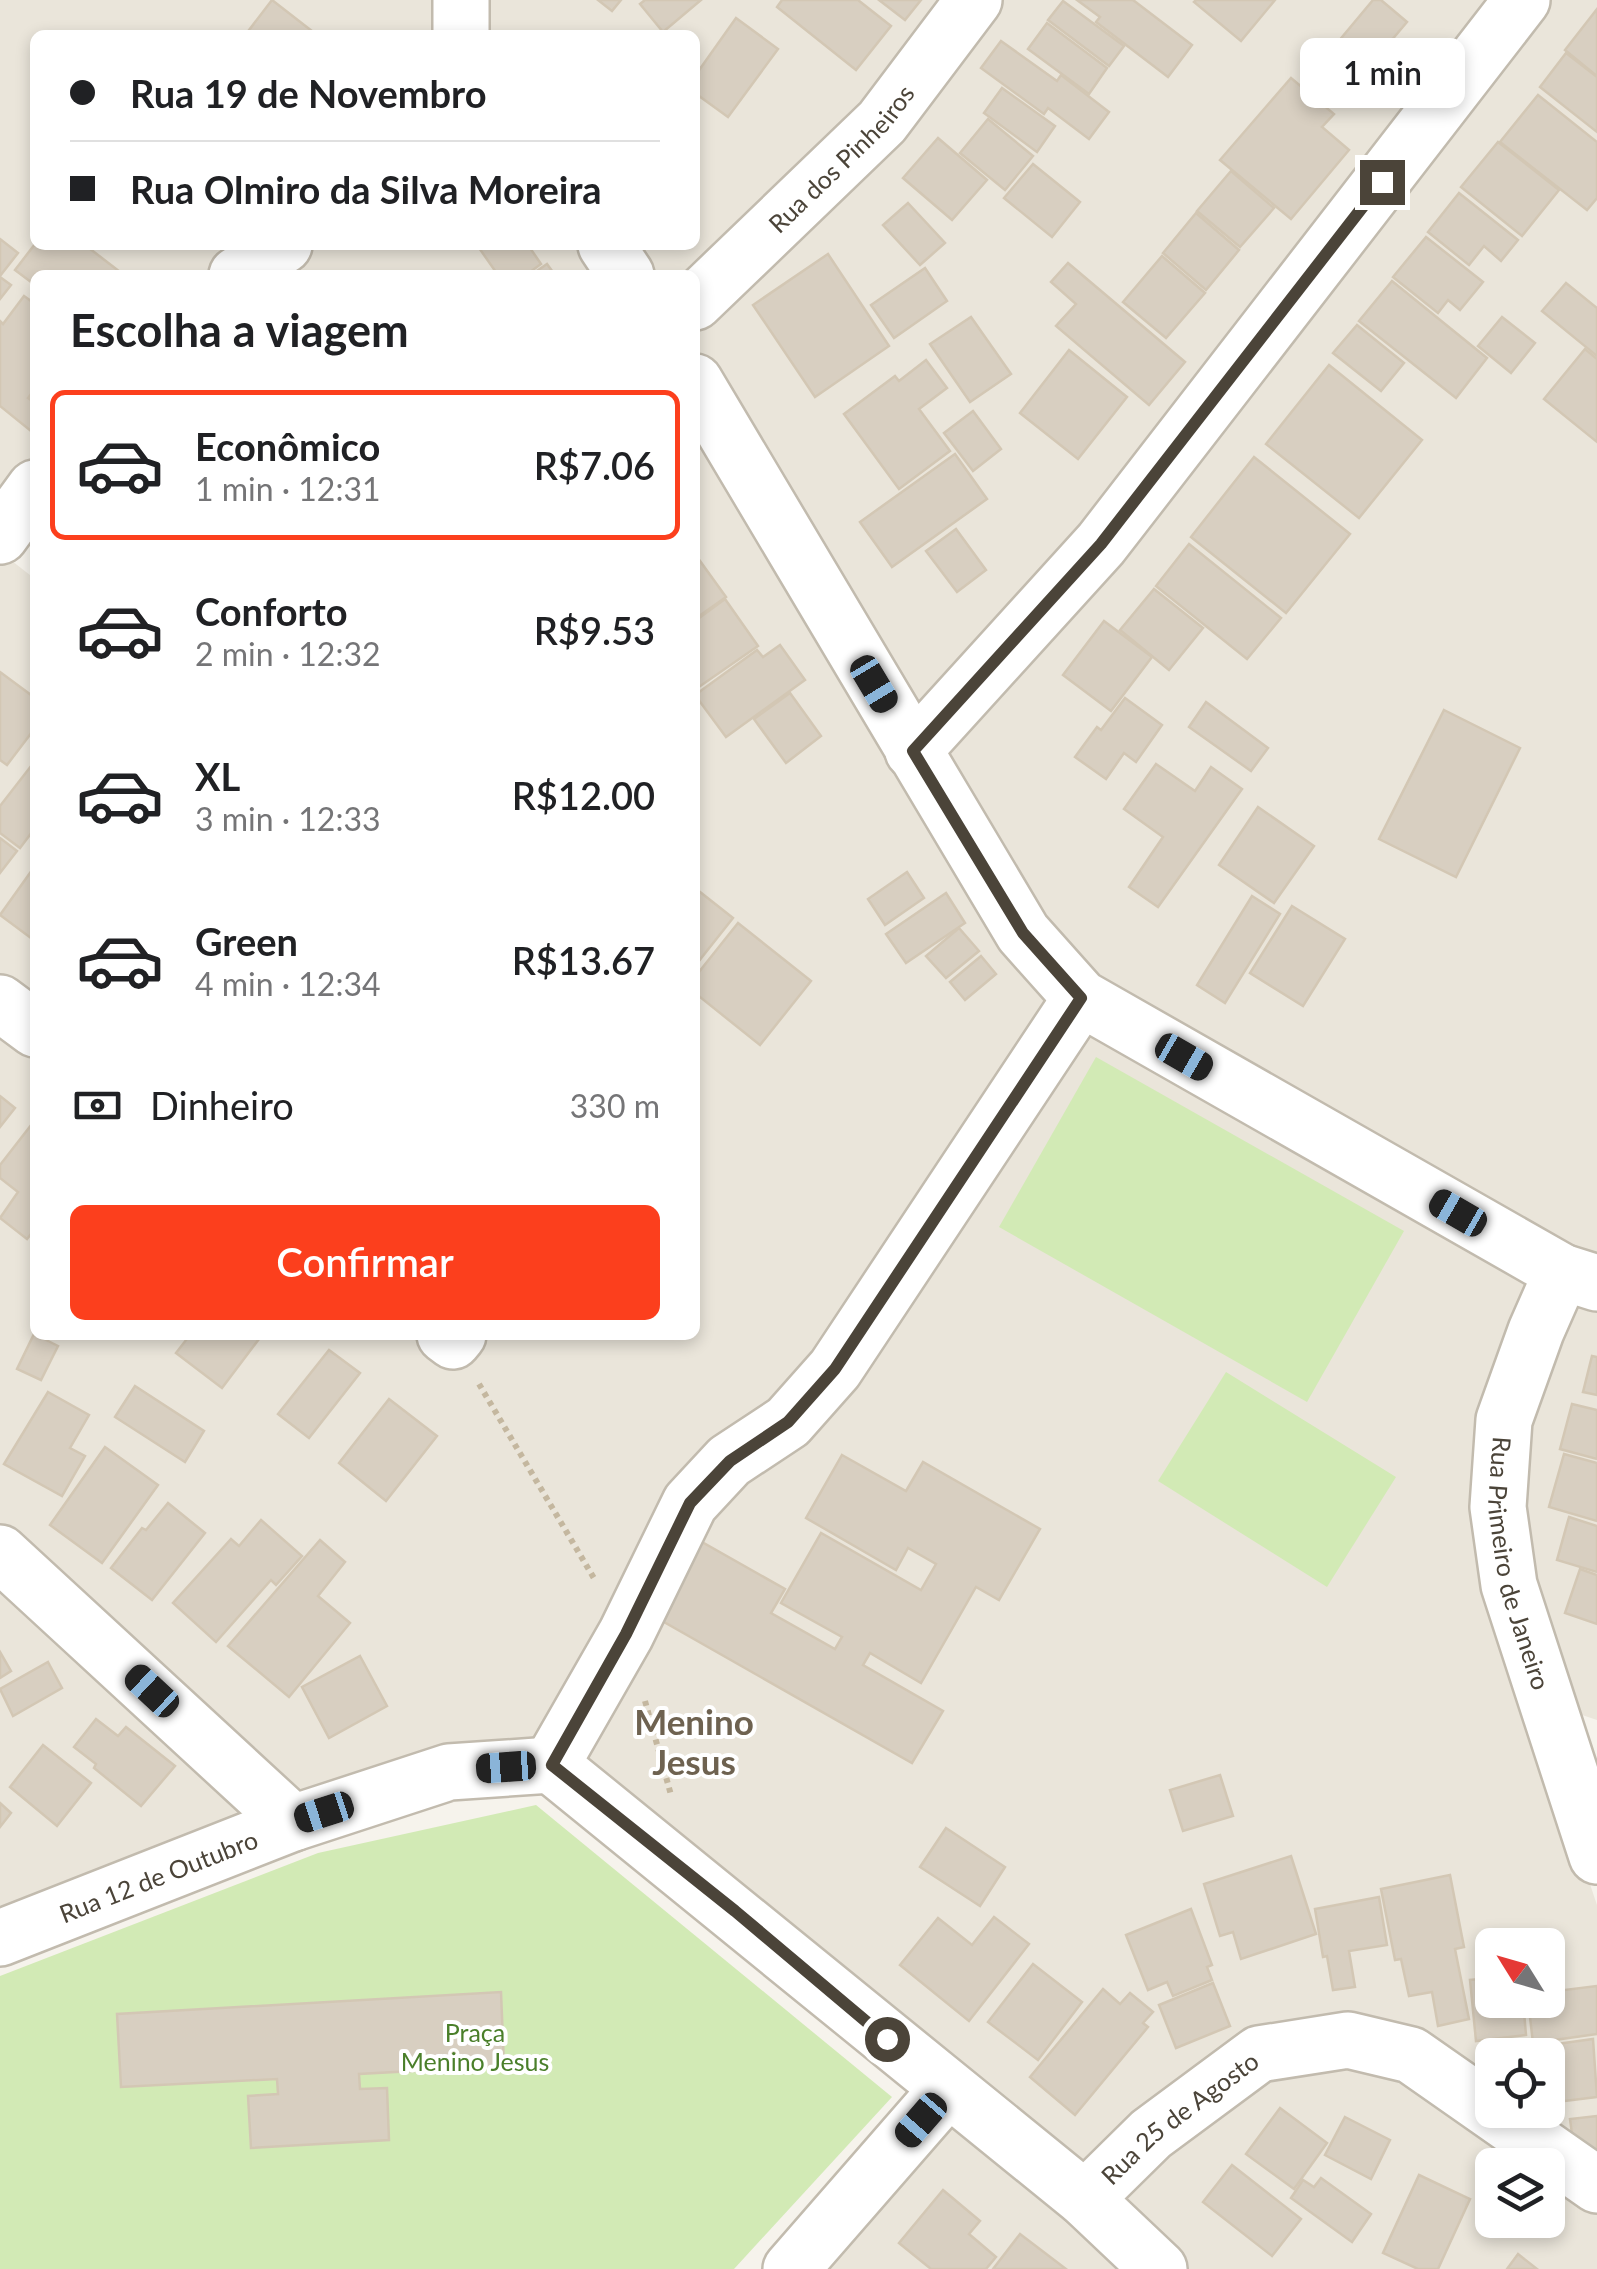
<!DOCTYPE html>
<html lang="pt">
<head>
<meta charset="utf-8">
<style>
  body { margin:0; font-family:Lato,sans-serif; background:#f2f2f2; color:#202124; height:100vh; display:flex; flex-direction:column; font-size:38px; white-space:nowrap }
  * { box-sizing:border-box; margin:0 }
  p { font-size:32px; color:#757577 }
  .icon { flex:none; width:55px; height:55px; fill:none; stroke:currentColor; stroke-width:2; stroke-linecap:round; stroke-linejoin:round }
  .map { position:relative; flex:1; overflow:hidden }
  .drawer { position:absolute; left:30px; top:270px; width:670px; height:1070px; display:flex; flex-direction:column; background:#fff; border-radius:15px; box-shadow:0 5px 15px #0003 }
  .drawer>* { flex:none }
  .hud { position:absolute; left:30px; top:30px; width:670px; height:220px; border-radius:15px; box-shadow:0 5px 15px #0003; display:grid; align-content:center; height:220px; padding:0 40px; background:#fff }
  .needle { width:65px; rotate:307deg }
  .buttons { position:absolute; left:1475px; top:1928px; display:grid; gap:20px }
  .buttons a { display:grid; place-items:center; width:90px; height:90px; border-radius:15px; background:#fff; box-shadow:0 5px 15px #0003; font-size:50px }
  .end { position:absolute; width:45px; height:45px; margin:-22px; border:12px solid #4b4439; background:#fff; box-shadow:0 0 0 5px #fff }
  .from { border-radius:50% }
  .bubble { position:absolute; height:70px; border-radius:15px; background:#fff; box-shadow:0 5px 15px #0003; font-size:32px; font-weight:600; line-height:70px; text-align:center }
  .car { position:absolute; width:30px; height:60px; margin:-30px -15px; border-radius:12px; box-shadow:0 0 8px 2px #0007; background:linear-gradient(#222 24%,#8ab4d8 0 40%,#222 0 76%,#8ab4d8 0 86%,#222 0) }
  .hud b { display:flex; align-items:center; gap:35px; height:95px; font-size:38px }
  .hud b+b { border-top:2px solid #e0e0e0 }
  .hud i { width:25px; height:25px; background:#202124 }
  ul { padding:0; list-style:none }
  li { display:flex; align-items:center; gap:30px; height:150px; margin:0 20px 15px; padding:0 20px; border:5px solid transparent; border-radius:15px }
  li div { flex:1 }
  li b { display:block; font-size:38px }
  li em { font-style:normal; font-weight:600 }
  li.selected { border-color:#fc3f1d }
  li>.icon { width:90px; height:90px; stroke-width:1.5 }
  h2 { padding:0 40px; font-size:45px; line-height:120px }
  .pay { display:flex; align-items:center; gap:25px; height:110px; padding:0 40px; font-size:38px }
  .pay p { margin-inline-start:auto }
  .action { display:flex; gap:20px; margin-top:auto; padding:20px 40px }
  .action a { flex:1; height:115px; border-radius:15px; background:#fc3f1d; color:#fff; font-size:40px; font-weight:600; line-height:115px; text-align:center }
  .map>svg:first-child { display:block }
  .residential { fill:#eae5da; fill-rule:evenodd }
  .green { fill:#d2eab5 }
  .building { fill:#d8cfc1; stroke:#d3c7b4; stroke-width:2.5 }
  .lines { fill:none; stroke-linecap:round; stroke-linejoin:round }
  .minor-casing { stroke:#c2bbae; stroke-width:60 }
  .path { stroke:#c4b79f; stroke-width:6; stroke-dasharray:5 5; stroke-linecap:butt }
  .minor { stroke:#fff; stroke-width:55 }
  .route { stroke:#4b4439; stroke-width:12 }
  .labels { text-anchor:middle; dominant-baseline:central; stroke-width:8; stroke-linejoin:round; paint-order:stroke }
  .street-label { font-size:25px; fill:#4b4439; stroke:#fff }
  .park-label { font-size:25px; fill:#4a7f2a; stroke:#fff }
  .district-label { font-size:35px; font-weight:bold; fill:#6e6250; stroke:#fff }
</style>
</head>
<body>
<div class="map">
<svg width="1597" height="2269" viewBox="0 0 1597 2269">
  <rect width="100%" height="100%" fill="#f6f3ec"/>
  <g class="residential">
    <polygon points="0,0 448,0 447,35 35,35 35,245 257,245 211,275 35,275 35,464 0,512"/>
    <polygon points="477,0 955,0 874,109 695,275 645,275 625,245 695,245 695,35 475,35"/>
    <polygon points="993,0 1506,0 1082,542 913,727 695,354 695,315"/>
    <polygon points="1536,0 1597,0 1597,1266 1092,992 936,755"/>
    <polygon points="307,245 586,245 608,275 262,275"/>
    <path d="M695,415L1005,935L1543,1279L1487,1409L1533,1714L1597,1905V2170L1512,2110H1548V2055H1492V2096L1345,2021L1084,2180L575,1764L297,1805L0,1536V1023L35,1049V1335H695ZM1492,1945H1548V2000H1492Z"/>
    <polygon points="3,554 35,579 35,1011 0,985 0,558"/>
    <polygon points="1567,1291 1597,1301 1597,1720 1561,1708 1514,1510 1520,1423"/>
    <polygon points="0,1573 267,1817 0,1924"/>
    <path d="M1346,2054L1415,2069L1597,2197V2269H1180L1103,2204L1263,2070ZM1492,2165H1548V2220H1492Z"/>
    <polygon points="948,2108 1144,2269 810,2269"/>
  </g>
  <g class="green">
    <polygon points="1096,1057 1404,1231 1307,1402 999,1227"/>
    <polygon points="1226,1372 1396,1477 1327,1587 1158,1481"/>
    <polygon points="536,1805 892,2097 734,2269 0,2269 0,1976 318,1853"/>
  </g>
  <g class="building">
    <polygon points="272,0 317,35 246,34"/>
    <polygon points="598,0 621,0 612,11"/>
    <polygon points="645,0 701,0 663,32 640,4"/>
    <polygon points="782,0 858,0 891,26 856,70 777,7"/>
    <polygon points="879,0 921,0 905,20"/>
    <polygon points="1077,0 1133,0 1192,45 1168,77 1096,22 1100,17"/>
    <polygon points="1196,0 1275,0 1241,41 1194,2"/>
    <polygon points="1373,0 1381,0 1407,22 1342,99 1312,73"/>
    <polygon points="1063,1 1124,46 1109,66 1048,20"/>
    <polygon points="1597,9 1597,76 1565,50"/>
    <polygon points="736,18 778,49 728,117 695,93 695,76"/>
    <polygon points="1047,23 1107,68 1089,94 1028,49"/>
    <polygon points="1001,41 1057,81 1061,75 1109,112 1089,139 1048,108 1044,114 981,68"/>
    <polygon points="1566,53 1597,77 1597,132 1540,87"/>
    <polygon points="1291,78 1334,114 1322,127 1349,150 1291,219 1220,160"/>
    <polygon points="1002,88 1055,126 1037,152 984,113"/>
    <polygon points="1538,95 1597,142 1597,198 1587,210 1500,142"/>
    <polygon points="988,119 1033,156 1005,190 960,153"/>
    <polygon points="938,138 987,180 952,220 903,178"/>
    <polygon points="1498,142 1559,190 1522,236 1461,187"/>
    <polygon points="1033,164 1080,202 1052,237 1004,198"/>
    <polygon points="1231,171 1274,208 1240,247 1197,211"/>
    <polygon points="1459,193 1518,240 1501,261 1484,246 1469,265 1428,232"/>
    <polygon points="908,203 945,243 920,265 883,225"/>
    <polygon points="1196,213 1239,250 1206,290 1163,253"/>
    <polygon points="1426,237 1483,282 1460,310 1448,300 1438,313 1393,277"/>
    <polygon points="0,239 18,253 0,276"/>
    <polygon points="35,244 85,245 124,275 35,275 35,285 15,270"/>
    <polygon points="477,245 528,245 541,264 526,275 498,275"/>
    <polygon points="828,254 889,346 815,397 753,305"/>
    <polygon points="1162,256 1205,293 1166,338 1123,302"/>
    <polygon points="1068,263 1185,362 1149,405 1056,326 1076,304 1051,282"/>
    <polygon points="547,264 555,275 531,275"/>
    <polygon points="925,268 947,301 894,338 871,305"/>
    <polygon points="0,277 11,285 0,299"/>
    <polygon points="1392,281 1487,358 1456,398 1359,321"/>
    <polygon points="1566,283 1597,308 1597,356 1542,311"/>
    <polygon points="24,296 35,304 35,389 28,398 35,403 35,426 31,431 0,406 0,321 3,324"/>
    <polygon points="971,317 1011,374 970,402 930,344"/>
    <polygon points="1502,317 1535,343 1511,373 1478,346"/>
    <polygon points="1357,325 1404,363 1381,391 1333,353"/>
    <polygon points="1585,349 1597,359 1597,442 1544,399"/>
    <polygon points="1069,350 1127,397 1078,459 1020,413"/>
    <polygon points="926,360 947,388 919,409 950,451 899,489 844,414 895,376 899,381"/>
    <polygon points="1329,365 1422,440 1359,518 1266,444"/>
    <polygon points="973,411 1001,449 973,471 944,433"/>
    <polygon points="955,454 987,499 892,567 860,522"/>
    <polygon points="1254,457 1350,534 1286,613 1191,537"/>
    <polygon points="956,529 986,570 957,592 926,551"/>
    <polygon points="1189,544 1281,618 1247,659 1156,586"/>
    <polygon points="695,554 726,597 695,619"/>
    <polygon points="1154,589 1203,628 1169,670 1120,630"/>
    <polygon points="725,599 758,646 696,689 695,621"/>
    <polygon points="1104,621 1152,657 1111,711 1063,675"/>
    <polygon points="780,645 805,680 726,737 695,695 757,650 763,657"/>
    <polygon points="0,672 35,698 35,728 7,765 0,760"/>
    <polygon points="790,693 821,736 786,763 754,719"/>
    <polygon points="1125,698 1162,725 1136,762 1124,753 1106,779 1075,757 1097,727 1101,730"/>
    <polygon points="1206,702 1268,748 1251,771 1189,727"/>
    <polygon points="1444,710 1520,748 1456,877 1379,839"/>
    <polygon points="35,761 35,828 20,848 0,833 0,806"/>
    <polygon points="1156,764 1195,791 1211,767 1242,789 1158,907 1129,887 1163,837 1124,809"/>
    <polygon points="1258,807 1314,846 1274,903 1219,865"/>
    <polygon points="0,838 17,851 0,873"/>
    <polygon points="35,866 35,941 0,915"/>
    <polygon points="907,872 924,898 885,925 868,899"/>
    <polygon points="695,888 733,918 695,966"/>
    <polygon points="946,893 965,923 906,963 886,934"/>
    <polygon points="1252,896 1280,914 1225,1003 1197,985"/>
    <polygon points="1292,906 1345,939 1303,1006 1250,973"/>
    <polygon points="738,923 811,981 760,1045 695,993 695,977"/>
    <polygon points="959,928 979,951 946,978 926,956"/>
    <polygon points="981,956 996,974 965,1000 950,982"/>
    <polygon points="0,1096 15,1108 0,1127"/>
    <polygon points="32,1124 35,1127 35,1229 27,1239 0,1218 18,1192 0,1178 0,1165"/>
    <polygon points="34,1334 58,1346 41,1380 17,1369"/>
    <polygon points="190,1335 262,1335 222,1388 176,1353"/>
    <polygon points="329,1350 360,1373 309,1438 278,1414"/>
    <polygon points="1592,1356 1597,1357 1597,1395 1583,1392"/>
    <polygon points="135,1386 204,1431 185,1462 115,1417"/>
    <polygon points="48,1392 89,1415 70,1448 85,1456 62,1496 4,1464"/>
    <polygon points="389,1399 437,1436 386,1501 339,1463"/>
    <polygon points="1572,1404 1597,1410 1597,1459 1560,1449"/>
    <polygon points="105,1447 158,1485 102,1563 50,1525"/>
    <polygon points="1564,1454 1597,1463 1597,1521 1549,1507"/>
    <polygon points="842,1455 906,1491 923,1462 1040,1529 999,1600 976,1587 921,1683 870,1653 863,1665 943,1711 912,1763 650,1614 693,1537 785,1589 771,1613 835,1649 842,1637 781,1603 821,1533 921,1590 936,1564 908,1548 896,1570 806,1518"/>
    <polygon points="168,1503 205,1533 152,1600 111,1568 142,1528 146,1530"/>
    <polygon points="1569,1517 1597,1526 1597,1572 1557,1560"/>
    <polygon points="261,1520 302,1556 276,1585 271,1580 216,1642 173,1603 231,1539 239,1546"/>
    <polygon points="320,1540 345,1562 318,1596 350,1623 289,1697 228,1646"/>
    <polygon points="1580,1569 1597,1575 1597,1624 1565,1613"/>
    <polygon points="0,1652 11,1671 0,1678"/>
    <polygon points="360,1656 387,1706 329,1738 302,1687"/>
    <polygon points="48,1662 62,1688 13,1716 0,1689"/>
    <polygon points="96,1719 118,1736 126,1727 175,1766 141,1806 94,1768 96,1764 74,1747"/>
    <polygon points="43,1745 91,1783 57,1826 10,1787"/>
    <polygon points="1220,1775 1233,1816 1183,1831 1170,1790"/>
    <polygon points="0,1803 11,1813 0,1827"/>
    <polygon points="946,1828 1005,1867 980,1906 920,1867"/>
    <polygon points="1291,1856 1316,1934 1241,1959 1233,1932 1220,1936 1204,1884"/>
    <polygon points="1450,1875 1464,1947 1455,1949 1469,2019 1438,2026 1432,1992 1409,1996 1401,1959 1395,1960 1381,1889"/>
    <polygon points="1379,1897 1387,1945 1349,1951 1355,1987 1333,1990 1327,1956 1323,1957 1315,1909"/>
    <polygon points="1191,1909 1212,1965 1207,1967 1212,1980 1173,1996 1167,1982 1148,1990 1126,1935"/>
    <polygon points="994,1917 1029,1944 969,2021 900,1965 938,1918 972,1945"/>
    <polygon points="1033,1964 1082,2002 1038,2060 988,2022"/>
    <polygon points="1492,1978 1492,2000 1523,2000 1526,2035 1476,2041 1470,1980"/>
    <polygon points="1213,1983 1230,2026 1176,2048 1159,2005"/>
    <polygon points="1597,1986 1597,2034 1533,2043 1528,2000 1548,2000 1548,1992"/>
    <polygon points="1103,1989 1120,2004 1130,1993 1153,2012 1143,2023 1148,2027 1075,2115 1030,2077"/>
    <polygon points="501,1992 504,2066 359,2074 360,2089 387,2088 389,2140 251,2148 248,2096 278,2094 277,2079 121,2087 117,2014"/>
    <polygon points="1593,2039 1597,2097 1548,2103 1548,2055 1536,2055 1535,2047"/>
    <polygon points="1280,2108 1327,2143 1294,2189 1246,2154"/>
    <polygon points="1597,2116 1597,2162 1576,2165 1570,2119"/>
    <polygon points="1345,2117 1390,2140 1371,2179 1325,2155"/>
    <polygon points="1232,2165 1301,2219 1272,2256 1203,2202"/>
    <polygon points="1419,2175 1470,2199 1438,2269 1418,2269 1383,2253"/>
    <polygon points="1321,2178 1371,2214 1352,2242 1291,2198 1303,2180 1314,2187"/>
    <polygon points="943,2190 980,2221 969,2234 996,2257 986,2269 931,2269 899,2243"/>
    <polygon points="1020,2234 1066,2269 993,2269"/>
    <polygon points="1518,2254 1537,2269 1507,2269"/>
  </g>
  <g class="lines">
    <g class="minor-casing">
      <g id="minor">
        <polyline points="461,35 461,0"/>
        <polyline points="606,245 626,275"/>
        <polyline points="237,275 284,245"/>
        <path id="s1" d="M695,302L882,122L974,0"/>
        <polyline points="695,382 1023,933 1081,998 1562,1272 1597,1283"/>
        <polyline points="0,536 35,488"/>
        <polyline points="913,751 1101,544 1522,0"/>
        <polyline points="0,1003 35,1029"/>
        <path id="s2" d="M1562,1272L1536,1331L1504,1420L1498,1507L1509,1585L1597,1856"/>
        <polyline points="445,1335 453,1341 458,1335"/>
        <polyline points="0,1553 293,1823"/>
        <polyline points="551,1765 626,1634 690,1503 729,1461 788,1422 835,1369 1081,998"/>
        <polyline points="551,1765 1085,2199 1159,2269"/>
        <path id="s3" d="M0,1938L293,1823L449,1772L551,1765"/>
        <path id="s4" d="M1085,2199L1151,2134L1259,2054L1348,2040L1411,2055L1597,2185"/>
        <polyline points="791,2269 947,2090"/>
      </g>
    </g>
    <g class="path">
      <polyline points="479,1384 595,1580"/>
      <polyline points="645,1701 671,1795"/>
    </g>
    <use href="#minor" class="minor"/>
  </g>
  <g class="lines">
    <polyline class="route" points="887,2039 735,1911 552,1765 626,1634 690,1503 730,1461 788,1422 835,1369 1081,998 1023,933 913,751 1101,544 1382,182"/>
  </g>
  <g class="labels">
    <g class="street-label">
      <text stroke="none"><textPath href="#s1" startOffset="205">Rua dos Pinheiros</textPath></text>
      <text stroke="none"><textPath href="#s2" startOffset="305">Rua Primeiro de Janeiro</textPath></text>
      <text stroke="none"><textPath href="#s3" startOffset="170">Rua 12 de Outubro</textPath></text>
      <text stroke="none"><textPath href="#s4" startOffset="125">Rua 25 de Agosto</textPath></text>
    </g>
    <g class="park-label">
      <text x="475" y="2032">Praça<tspan x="475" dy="29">Menino Jesus</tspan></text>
    </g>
    <g class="district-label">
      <text x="694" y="1721">Menino<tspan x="694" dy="40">Jesus</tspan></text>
    </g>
  </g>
</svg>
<div class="buttons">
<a><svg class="needle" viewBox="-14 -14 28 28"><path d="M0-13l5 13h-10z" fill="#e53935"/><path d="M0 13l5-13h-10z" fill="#757577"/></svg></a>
<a><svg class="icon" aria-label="locate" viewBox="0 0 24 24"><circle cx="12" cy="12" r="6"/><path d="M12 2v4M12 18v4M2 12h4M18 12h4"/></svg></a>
<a><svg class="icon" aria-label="layers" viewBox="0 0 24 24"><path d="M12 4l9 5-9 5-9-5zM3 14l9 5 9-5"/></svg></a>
</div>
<i class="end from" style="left:887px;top:2039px"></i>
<i class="end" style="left:1382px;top:182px"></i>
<div class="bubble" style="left:1300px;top:38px;width:165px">1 min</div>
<i class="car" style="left:874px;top:684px;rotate:149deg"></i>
<i class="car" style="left:1184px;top:1057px;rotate:120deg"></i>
<i class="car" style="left:1458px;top:1213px;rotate:300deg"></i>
<i class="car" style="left:152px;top:1691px;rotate:313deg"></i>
<i class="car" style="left:506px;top:1767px;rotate:266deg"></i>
<i class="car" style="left:324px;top:1812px;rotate:252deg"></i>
<i class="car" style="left:921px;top:2120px;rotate:221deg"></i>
<div class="hud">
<b><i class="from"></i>Rua 19 de Novembro</b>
<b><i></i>Rua Olmiro da Silva Moreira</b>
</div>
<section class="drawer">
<h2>Escolha a viagem</h2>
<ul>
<li class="selected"><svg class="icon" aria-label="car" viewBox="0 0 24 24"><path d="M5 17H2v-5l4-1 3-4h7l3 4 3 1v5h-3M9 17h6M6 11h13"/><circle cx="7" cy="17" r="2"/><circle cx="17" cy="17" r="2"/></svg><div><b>Econômico</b><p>1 min · 12:31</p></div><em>R$7.06</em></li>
<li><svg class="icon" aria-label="car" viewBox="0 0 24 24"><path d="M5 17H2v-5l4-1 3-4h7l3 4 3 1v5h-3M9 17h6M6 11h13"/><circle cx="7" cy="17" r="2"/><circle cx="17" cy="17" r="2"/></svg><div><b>Conforto</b><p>2 min · 12:32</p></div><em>R$9.53</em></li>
<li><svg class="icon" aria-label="car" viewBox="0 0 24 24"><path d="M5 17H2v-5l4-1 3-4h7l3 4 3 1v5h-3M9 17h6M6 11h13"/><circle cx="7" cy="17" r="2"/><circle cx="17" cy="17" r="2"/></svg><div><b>XL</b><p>3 min · 12:33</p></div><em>R$12.00</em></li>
<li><svg class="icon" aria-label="car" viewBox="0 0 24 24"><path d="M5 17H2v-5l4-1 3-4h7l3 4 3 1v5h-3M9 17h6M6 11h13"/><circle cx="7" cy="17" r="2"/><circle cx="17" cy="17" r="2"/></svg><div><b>Green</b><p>4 min · 12:34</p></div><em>R$13.67</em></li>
</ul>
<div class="pay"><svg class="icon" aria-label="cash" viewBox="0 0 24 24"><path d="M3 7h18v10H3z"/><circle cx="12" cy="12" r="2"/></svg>Dinheiro<p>330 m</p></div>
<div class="action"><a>Confirmar</a></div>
</section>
</div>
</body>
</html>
